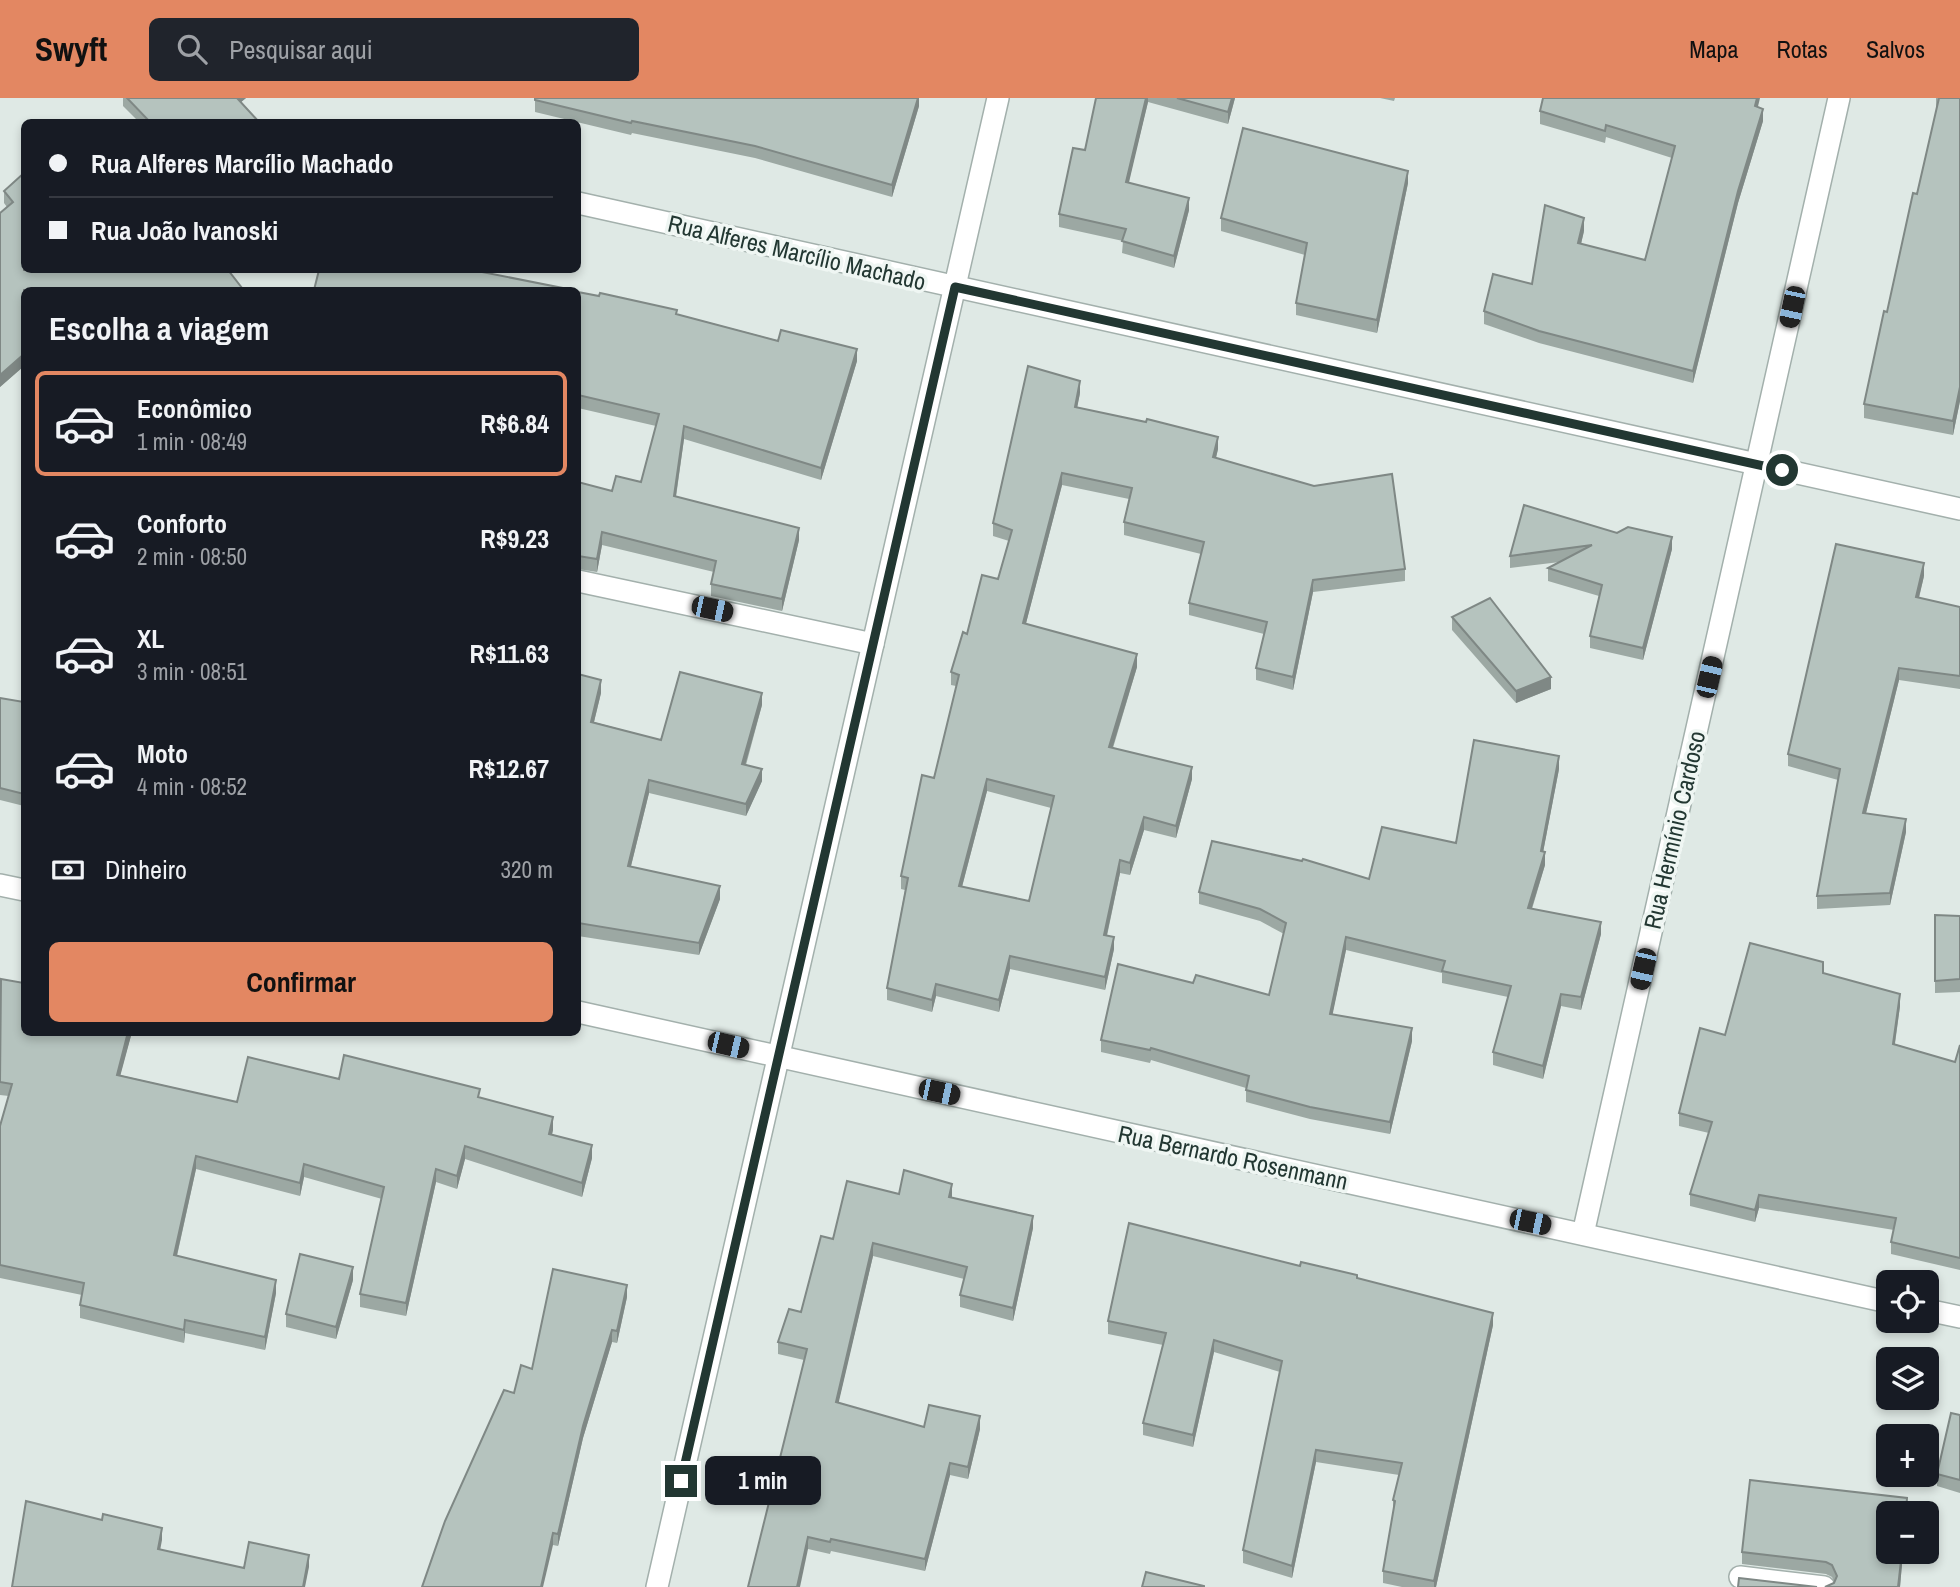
<!DOCTYPE html>
<html lang="pt">
<head>
<meta charset="utf-8">
<style>
  body { margin:0; font-family:"Archivo Narrow",sans-serif; background:#20242c; color:#f1f3f6; height:100vh; display:flex; flex-direction:column; font-size:26px; white-space:nowrap }
  * { box-sizing:border-box; margin:0 }
  p { font-size:23px; color:#9ea1a6 }
  .icon { flex:none; width:38px; height:38px; fill:none; stroke:currentColor; stroke-width:2; stroke-linecap:round; stroke-linejoin:round }
  .map { position:relative; flex:1; overflow:hidden }
  .panel { position:absolute; left:21px; top:189px; width:560px; height:749px; display:flex; flex-direction:column; background:#171b24; border-radius:10px; box-shadow:0 4px 10px #0003 }
  .panel>* { flex:none }
  .hud { position:absolute; left:21px; top:21px; width:560px; height:154px; border-radius:10px; box-shadow:0 4px 10px #0003; display:grid; align-content:center; height:154px; padding:0 28px; background:#171b24 }
  .tools { position:absolute; left:1876px; top:1172px; display:grid; gap:14px }
  .tools a { display:grid; place-items:center; width:63px; height:63px; border-radius:10px; background:#171b24; box-shadow:0 4px 10px #0003; font-size:35px }
  .end { position:absolute; width:32px; height:32px; margin:-16px; border:9px solid #223732; background:#fff; box-shadow:0 0 0 4px #fff }
  .from { border-radius:50% }
  .bubble { position:absolute; height:49px; border-radius:10px; background:#171b24; box-shadow:0 4px 10px #0003; font-size:23px; font-weight:700; line-height:49px; text-align:center }
  .car { position:absolute; width:21px; height:42px; margin:-21px -10px; border-radius:9px; box-shadow:0 0 5px 2px #0007; background:linear-gradient(#222 24%,#8ab4d8 0 40%,#222 0 76%,#8ab4d8 0 86%,#222 0) }
  .hud b { display:flex; align-items:center; gap:24px; height:66px; font-size:26px }
  .hud b+b { border-top:2px solid #363941 }
  .hud i { width:18px; height:18px; background:#f1f3f6 }
  ul { padding:0; list-style:none }
  li { display:flex; align-items:center; gap:21px; height:105px; margin:0 14px 10px; padding:0 14px; border:4px solid transparent; border-radius:10px }
  li div { flex:1 }
  li b { display:block; font-size:26px }
  li em { font-style:normal; font-weight:700 }
  li.selected { border-color:#e38762 }
  li>.icon { width:63px; height:63px; stroke-width:1.5 }
  h2 { padding:0 28px; font-size:32px; line-height:84px }
  .pay { display:flex; align-items:center; gap:18px; height:77px; padding:0 28px; font-size:26px }
  .pay p { margin-inline-start:auto }
  .button { display:flex; gap:14px; margin-top:auto; padding:14px 28px }
  .button a { flex:1; height:80px; border-radius:10px; background:#e38762; color:#111; font-size:28px; font-weight:700; line-height:80px; text-align:center }
  header { display:flex; align-items:center; gap:42px; box-sizing:border-box; height:98px; padding:0 35px; background:#e38762; color:#111 }
  header strong { font-size:33px }
  nav { display:flex; gap:38px; margin-inline-start:auto; font-size:24px }
  .search { width:490px; height:63px; background:#20242c; display:flex; align-items:center; gap:18px; box-sizing:border-box; padding:0 24px; border-radius:10px; color:#9ea1a6; font-size:26px }
  .map>svg:first-child { display:block }
  .lines { fill:none; stroke-linecap:round; stroke-linejoin:round }
  .service-casing { stroke:#a3b0ac; stroke-width:24 }
  .minor-casing { stroke:#a3b0ac; stroke-width:24 }
  .service { stroke:#fff; stroke-width:21 }
  .minor { stroke:#fff; stroke-width:21 }
  .wall { fill:#9ca8a3; fill-rule:evenodd }
  .shaded-wall { fill:#7f8885 }
  .building { fill:#b5c3be; stroke:#7f8885; stroke-width:2; fill-rule:evenodd }
  .route { stroke:#223732; stroke-width:9 }
  .labels { text-anchor:middle; dominant-baseline:central; stroke-width:7; stroke-linejoin:round; paint-order:stroke }
  .street-label { font-size:24px; fill:#223732; stroke:#eff6f3 }
</style>
</head>
<body>
<header>
<strong>Swyft</strong>
<div class="search"><svg class="icon" aria-label="search" viewBox="0 0 24 24"><circle cx="10" cy="10" r="6"/><path d="M15 15l6 6"/></svg>Pesquisar aqui</div>
<nav><a>Mapa</a><a>Rotas</a><a>Salvos</a></nav>
</header>
<div class="map">
<svg width="1960" height="1489" viewBox="0 0 1960 1489">
  <rect width="100%" height="100%" fill="#dfe9e5"/>
  <g class="lines">
    <g class="service-casing">
      <polyline id="service" points="578,483 873,546"/>
    </g>
    <g class="minor-casing">
      <g id="minor">
        <polyline points="578,105 1960,411"/>
        <polyline points="0,787 24,792"/>
        <polyline points="578,914 1888,1204"/>
        <polyline points="1583,1136 1839,0"/>
        <polyline points="1927,1212 1960,1219"/>
        <polyline points="1740,1479 1824,1489"/>
        <polyline points="657,1489 998,0"/>
      </g>
    </g>
    <use href="#service" class="service"/>
    <use href="#minor" class="minor"/>
  </g>
  <g class="wall">
    <polygon points="123,0 246,0 241,4 259,24 139,24 123,8"/>
    <polygon points="919,0 919,8 892,99 755,60 632,35 631,37 535,14 535,2"/>
    <polygon points="1096,0 1235,0 1228,26 1148,4 1128,85 1189,112 1174,170 1122,155 1123,143 1059,129 1059,116 1085,52"/>
    <polygon points="1380,0 1395,0 1394,3"/>
    <polygon points="1936,0 1960,0 1960,303 1953,337 1864,320 1864,306 1917,96 1937,10 1936,10"/>
    <polygon points="1758,9 1763,23 1738,105 1693,285 1539,245 1484,226 1484,213 1532,186 1584,133 1581,146 1645,162 1672,60 1606,39 1605,45 1540,26 1540,13"/>
    <polygon points="1408,85 1377,235 1296,217 1296,205 1305,157 1221,133 1221,120"/>
    <polygon points="4,93 242,192 24,192 24,268 0,289 0,115 7,109 4,105"/>
    <polygon points="578,194 677,216 857,263 821,382 684,341 676,399 799,442 782,513 711,498 711,486 714,474 602,447 597,474 578,471 578,384 612,393 641,384 656,328 578,310"/>
    <path d="M1080,295L1077,309L1218,351L1216,360L1405,471V483L1313,494L1293,592L1256,582V570L1264,536L1189,517V505L1201,456L1124,437V424L1129,401L1062,387L1026,525L1137,569L1113,650L1192,681L1176,740L1144,732L1130,777L1120,775L1107,838L1114,851L1105,892L1010,871L999,914L936,898L932,914L887,902V890L905,792L901,791V778L934,680L956,588L951,587V574L967,536L998,481L1009,443L993,438V425ZM987,693L1051,710L1029,803L962,789Z"/>
    <polygon points="1617,435 1672,451 1643,562 1590,550 1590,538 1599,498 1548,483 1548,470 1560,464 1510,470 1510,458"/>
    <polygon points="1924,478 1919,500 1960,509 1960,591 1899,582 1866,715 1906,734 1890,807 1817,811 1817,798 1838,682 1788,668 1788,656"/>
    <polygon points="1452,519 1551,591 1516,605 1452,532"/>
    <polygon points="578,576 601,595 594,624 661,642 762,607 746,667 762,683 746,718 649,695 631,768 720,801 699,857 578,838"/>
    <polygon points="0,600 24,604 24,708 0,702"/>
    <polygon points="1559,671 1543,754 1545,767 1532,811 1601,836 1581,912 1561,908 1543,981 1493,967 1493,954 1508,899 1442,885 1442,875 1346,852 1332,917 1412,943 1390,1036 1310,1021 1246,1004 1246,990 1151,962 1150,965 1101,954 1101,942 1193,885 1269,897 1284,836 1260,823 1199,806 1199,794 1369,781 1456,745"/>
    <polygon points="1935,817 1960,818 1960,894 1935,895"/>
    <polygon points="1823,875 1900,908 1895,946 1955,964 1960,947 1960,1172 1891,1156 1891,1144 1894,1132 1759,1110 1755,1124 1690,1108 1690,1096 1709,1035 1679,1028 1679,1015 1725,937"/>
    <polygon points="0,885 24,934 132,934 120,977 237,1004 339,981 480,1000 553,1032 552,1036 592,1060 582,1099 465,1061 457,1091 436,1084 406,1218 360,1209 360,1196 382,1101 304,1079 300,1098 196,1071 177,1158 276,1195 265,1252 185,1235 184,1245 80,1220 80,1207 82,1197 0,1180 0,1028 9,998 0,997"/>
    <polygon points="899,1096 952,1098 952,1100 1033,1130 1013,1223 960,1209 960,1197 964,1181 873,1158 838,1305 924,1329 980,1331 968,1381 950,1377 925,1473 831,1453 830,1456 808,1451 804,1262 778,1256 778,1244 801,1214"/>
    <polygon points="1300,1168 1357,1180 1493,1227 1436,1489 1402,1489 1383,1485 1383,1473 1393,1415 1393,1402 1399,1377 1316,1364 1292,1480 1243,1465 1243,1452 1280,1274 1214,1254 1193,1349 1143,1337 1143,1325 1163,1247 1108,1236 1108,1223"/>
    <polygon points="353,1182 336,1241 286,1229 286,1216"/>
    <polygon points="627,1199 617,1245 612,1244 583,1340 558,1448 553,1447 514,1295 532,1271"/>
    <polygon points="1960,1317 1960,1395 1937,1388 1937,1376"/>
    <polygon points="1907,1400 1907,1416 1888,1416 1903,1454 1900,1489 1825,1489 1834,1484 1832,1479 1826,1476 1742,1466 1742,1454"/>
  </g>
  <g class="shaded-wall">
    <polygon points="235,0 246,0 235,9"/>
    <polygon points="918,0 919,0 919,8 892,99 892,87"/>
    <polygon points="1146,0 1148,0 1148,4 1126,97 1126,84"/>
    <polygon points="1232,0 1235,0 1228,26 1228,14"/>
    <polygon points="1757,0 1760,0 1755,21 1755,8"/>
    <polygon points="1763,11 1763,23 1738,105 1693,285 1693,273 1738,93"/>
    <polygon points="1408,73 1408,85 1377,235 1377,222"/>
    <polygon points="1189,100 1189,112 1174,170 1174,158"/>
    <polygon points="1584,120 1584,133 1578,158 1578,145"/>
    <polygon points="857,251 857,263 821,382 821,370"/>
    <polygon points="24,256 24,268 0,289 0,277"/>
    <polygon points="1080,283 1080,295 1075,321 1075,309"/>
    <polygon points="1960,289 1960,303 1953,337 1953,323"/>
    <polygon points="684,328 684,341 674,411 674,398"/>
    <polygon points="1218,339 1218,351 1213,371 1213,359"/>
    <polygon points="1062,375 1062,387 1023,537 1023,525"/>
    <polygon points="799,430 799,442 782,513 782,501"/>
    <polygon points="602,434 602,447 597,474 597,461"/>
    <polygon points="1672,439 1672,451 1643,562 1643,550"/>
    <polygon points="1924,465 1924,478 1916,511 1916,499"/>
    <polygon points="1313,482 1313,494 1293,592 1293,579"/>
    <polygon points="1137,556 1137,569 1109,661 1109,649"/>
    <polygon points="1899,570 1899,582 1863,727 1863,715"/>
    <polygon points="1551,579 1551,591 1516,605 1516,593"/>
    <polygon points="601,582 601,595 591,636 591,624"/>
    <polygon points="762,595 762,607 742,678 742,666"/>
    <polygon points="1559,658 1559,671 1541,765 1541,753"/>
    <polygon points="1192,669 1192,681 1176,740 1176,728"/>
    <polygon points="762,671 762,683 746,718 746,706"/>
    <polygon points="987,681 987,693 959,800 959,788"/>
    <polygon points="649,682 649,695 628,780 628,768"/>
    <polygon points="1144,719 1144,732 1130,777 1130,765"/>
    <polygon points="1906,721 1906,734 1890,807 1890,795"/>
    <polygon points="1545,754 1545,767 1528,822 1528,810"/>
    <polygon points="1120,762 1120,775 1104,850 1104,837"/>
    <polygon points="720,788 720,801 699,857 699,845"/>
    <polygon points="1601,824 1601,836 1581,912 1581,899"/>
    <polygon points="1114,839 1114,851 1105,892 1105,879"/>
    <polygon points="1346,839 1346,852 1330,929 1330,916"/>
    <polygon points="1010,858 1010,871 999,914 999,902"/>
    <polygon points="936,886 936,898 932,914 932,902"/>
    <polygon points="1561,896 1561,908 1543,981 1543,968"/>
    <polygon points="1900,896 1900,908 1893,958 1893,946"/>
    <polygon points="1412,930 1412,943 1390,1036 1390,1024"/>
    <polygon points="128,934 132,934 117,990 117,977"/>
    <polygon points="553,1019 553,1032 549,1049 549,1036"/>
    <polygon points="592,1047 592,1060 582,1099 582,1085"/>
    <polygon points="465,1048 465,1061 457,1091 457,1078"/>
    <polygon points="196,1058 196,1071 174,1170 174,1157"/>
    <polygon points="304,1066 304,1079 300,1098 300,1085"/>
    <polygon points="436,1071 436,1084 406,1218 406,1205"/>
    <polygon points="952,1086 952,1098 949,1111 949,1099"/>
    <polygon points="1759,1097 1759,1110 1755,1124 1755,1112"/>
    <polygon points="1033,1118 1033,1130 1013,1223 1013,1210"/>
    <polygon points="873,1145 873,1158 836,1316 836,1304"/>
    <polygon points="353,1169 353,1182 336,1241 336,1229"/>
    <polygon points="276,1182 276,1195 265,1252 265,1239"/>
    <polygon points="627,1187 627,1199 617,1245 617,1233"/>
    <polygon points="1493,1215 1493,1227 1436,1489 1434,1489 1434,1483"/>
    <polygon points="185,1222 185,1235 184,1245 184,1232"/>
    <polygon points="612,1232 612,1244 583,1340 558,1448 558,1436 583,1328"/>
    <polygon points="1214,1242 1214,1254 1193,1349 1193,1337"/>
    <polygon points="980,1318 980,1331 968,1381 968,1369"/>
    <polygon points="1316,1352 1316,1364 1292,1480 1292,1468"/>
    <polygon points="950,1365 950,1377 925,1473 925,1461"/>
    <polygon points="162,1430 162,1442 158,1463 158,1451"/>
    <polygon points="553,1435 553,1447 543,1489 541,1489"/>
    <polygon points="808,1439 808,1451 800,1489 797,1489"/>
    <polygon points="1902,1454 1903,1454 1900,1489 1898,1489"/>
    <polygon points="309,1457 309,1469 305,1489 303,1489"/>
  </g>
  <g class="building">
    <polygon points="127,0 237,0 259,24 150,24"/>
    <polygon points="535,0 918,0 892,87 755,48 632,23 631,25 535,2"/>
    <polygon points="1096,0 1146,0 1126,84 1189,100 1174,158 1122,143 1126,131 1059,116 1073,50 1085,52"/>
    <polygon points="1177,0 1232,0 1228,14"/>
    <polygon points="1543,0 1757,0 1755,8 1763,11 1738,93 1693,273 1539,233 1484,213 1493,176 1532,186 1545,107 1584,120 1578,145 1645,162 1675,48 1606,27 1605,33 1540,13"/>
    <polygon points="1939,0 1960,0 1960,289 1953,323 1864,306 1884,213 1887,214 1913,95 1917,96"/>
    <polygon points="1243,30 1408,73 1377,222 1296,205 1307,145 1221,120"/>
    <polygon points="24,75 24,172 228,172 242,190 239,192 24,192 24,256 0,277 0,115 13,104 4,93"/>
    <polygon points="319,172 472,172 573,192 314,192"/>
    <polygon points="578,194 599,198 600,195 677,212 676,216 778,243 781,232 857,251 821,370 684,328 674,398 799,430 782,501 711,486 716,463 602,434 597,461 578,458 578,384 612,393 616,378 641,384 659,316 578,297"/>
    <path d="M1028,268L1080,283L1075,309L1146,324L1147,321L1218,339L1213,359L1314,388L1392,376L1405,471L1313,482L1293,579L1256,570L1267,524L1189,505L1204,444L1124,424L1132,390L1062,375L1023,525L1137,556L1109,649L1192,669L1176,728L1144,719L1130,765L1120,762L1104,837L1114,839L1105,879L1010,858L999,902L936,886L932,902L887,890L908,780L901,778L922,677L934,680L959,577L951,574L963,534L967,536L982,477L998,481L1012,432L993,425ZM987,681L1054,698L1029,803L959,788Z"/>
    <polygon points="1524,407 1617,435 1628,429 1672,439 1643,550 1590,538 1602,487 1548,470 1592,447 1510,458"/>
    <polygon points="1836,446 1924,465 1916,499 1960,509 1960,578 1899,570 1863,715 1906,721 1890,795 1817,798 1840,671 1788,656"/>
    <polygon points="1490,500 1551,579 1516,593 1452,519"/>
    <polygon points="680,574 762,595 742,666 762,671 746,706 649,682 628,768 720,788 699,845 578,825 578,576 601,582 591,624 661,642"/>
    <polygon points="0,600 24,604 24,696 0,690"/>
    <polygon points="1474,642 1559,658 1541,753 1545,754 1528,810 1601,824 1581,899 1561,896 1543,968 1493,954 1511,888 1442,873 1445,863 1346,839 1330,916 1412,930 1390,1024 1310,1009 1246,992 1249,978 1151,950 1150,952 1101,942 1118,866 1193,885 1196,877 1269,897 1286,825 1260,811 1199,794 1212,743 1302,763 1303,761 1369,781 1382,729 1456,745"/>
    <polygon points="1935,817 1960,818 1960,881 1935,883"/>
    <polygon points="1750,845 1823,864 1823,875 1900,896 1893,946 1955,964 1960,947 1960,1160 1891,1144 1896,1120 1759,1097 1755,1112 1690,1096 1712,1024 1679,1015 1700,930 1725,937"/>
    <polygon points="1,881 24,885 24,934 128,934 117,977 237,1004 248,959 339,981 344,957 480,991 478,999 553,1019 549,1036 592,1047 582,1085 465,1048 457,1078 436,1071 406,1205 360,1196 384,1089 304,1066 300,1085 196,1058 174,1157 276,1182 265,1239 185,1222 184,1232 80,1207 84,1185 0,1167 0,1028 12,986 0,984"/>
    <polygon points="904,1072 952,1086 949,1099 1033,1118 1013,1210 960,1197 967,1169 873,1145 836,1304 924,1329 929,1307 980,1318 968,1369 950,1365 925,1461 831,1441 830,1444 808,1439 797,1489 748,1489 807,1251 778,1244 789,1211 801,1214 821,1138 833,1141 847,1083 899,1096"/>
    <polygon points="1129,1125 1300,1168 1301,1164 1357,1177 1357,1180 1493,1215 1434,1483 1383,1473 1395,1403 1393,1402 1402,1365 1316,1352 1292,1468 1243,1452 1282,1263 1214,1242 1193,1337 1143,1325 1166,1235 1108,1223"/>
    <polygon points="300,1156 353,1169 336,1229 286,1216"/>
    <polygon points="553,1171 627,1187 617,1233 612,1232 583,1328 558,1436 553,1435 541,1489 422,1489 445,1423 504,1292 514,1295 521,1267 532,1271"/>
    <polygon points="1951,1315 1960,1317 1960,1382 1937,1376"/>
    <polygon points="1750,1382 1907,1400 1906,1416 1888,1416 1888,1454 1902,1454 1898,1489 1825,1489 1834,1485 1837,1478 1832,1467 1826,1464 1742,1454"/>
    <polygon points="26,1403 102,1422 103,1416 162,1430 158,1451 244,1470 249,1444 309,1457 303,1489 12,1489"/>
    <polygon points="1146,1474 1204,1488 1204,1489 1142,1489"/>
    <polygon points="1739,1480 1817,1489 1738,1489"/>
  </g>
  <g class="lines">
    <polyline class="route" points="681,1383 955,189 1782,372"/>
  </g>
  <g class="labels">
    <g class="street-label">
      <text transform="translate(797 154) rotate(13)">Rua Alferes Marcílio Machado</text>
      <text transform="translate(1674 732) rotate(-77)">Rua Hermínio Cardoso</text>
      <text transform="translate(1233 1059) rotate(12)">Rua Bernardo Rosenmann</text>
    </g>
  </g>
</svg>
<div class="tools">
<a><svg class="icon" aria-label="locate" viewBox="0 0 24 24"><circle cx="12" cy="12" r="6"/><path d="M12 2v4M12 18v4M2 12h4M18 12h4"/></svg></a>
<a><svg class="icon" aria-label="layers" viewBox="0 0 24 24"><path d="M12 4l9 5-9 5-9-5zM3 14l9 5 9-5"/></svg></a>
<a>+</a>
<a>−</a>
</div>
<i class="end from" style="left:1782px;top:372px"></i>
<i class="end" style="left:681px;top:1383px"></i>
<div class="bubble" style="left:705px;top:1358px;width:116px">1 min</div>
<i class="car" style="left:1792px;top:209px;rotate:192deg"></i>
<i class="car" style="left:712px;top:511px;rotate:102deg"></i>
<i class="car" style="left:1709px;top:579px;rotate:13deg"></i>
<i class="car" style="left:1643px;top:871px;rotate:193deg"></i>
<i class="car" style="left:728px;top:947px;rotate:103deg"></i>
<i class="car" style="left:939px;top:994px;rotate:102deg"></i>
<i class="car" style="left:1530px;top:1124px;rotate:102deg"></i>
<div class="hud">
<b><i class="from"></i>Rua Alferes Marcílio Machado</b>
<b><i></i>Rua João Ivanoski</b>
</div>
<section class="panel">
<h2>Escolha a viagem</h2>
<ul>
<li class="selected"><svg class="icon" aria-label="car" viewBox="0 0 24 24"><path d="M5 17H2v-5l4-1 3-4h7l3 4 3 1v5h-3M9 17h6M6 11h13"/><circle cx="7" cy="17" r="2"/><circle cx="17" cy="17" r="2"/></svg><div><b>Econômico</b><p>1 min · 08:49</p></div><em>R$6.84</em></li>
<li><svg class="icon" aria-label="car" viewBox="0 0 24 24"><path d="M5 17H2v-5l4-1 3-4h7l3 4 3 1v5h-3M9 17h6M6 11h13"/><circle cx="7" cy="17" r="2"/><circle cx="17" cy="17" r="2"/></svg><div><b>Conforto</b><p>2 min · 08:50</p></div><em>R$9.23</em></li>
<li><svg class="icon" aria-label="car" viewBox="0 0 24 24"><path d="M5 17H2v-5l4-1 3-4h7l3 4 3 1v5h-3M9 17h6M6 11h13"/><circle cx="7" cy="17" r="2"/><circle cx="17" cy="17" r="2"/></svg><div><b>XL</b><p>3 min · 08:51</p></div><em>R$11.63</em></li>
<li><svg class="icon" aria-label="car" viewBox="0 0 24 24"><path d="M5 17H2v-5l4-1 3-4h7l3 4 3 1v5h-3M9 17h6M6 11h13"/><circle cx="7" cy="17" r="2"/><circle cx="17" cy="17" r="2"/></svg><div><b>Moto</b><p>4 min · 08:52</p></div><em>R$12.67</em></li>
</ul>
<div class="pay"><svg class="icon" aria-label="cash" viewBox="0 0 24 24"><path d="M3 7h18v10H3z"/><circle cx="12" cy="12" r="2"/></svg>Dinheiro<p>320 m</p></div>
<div class="button"><a>Confirmar</a></div>
</section>
</div>
</body>
</html>
